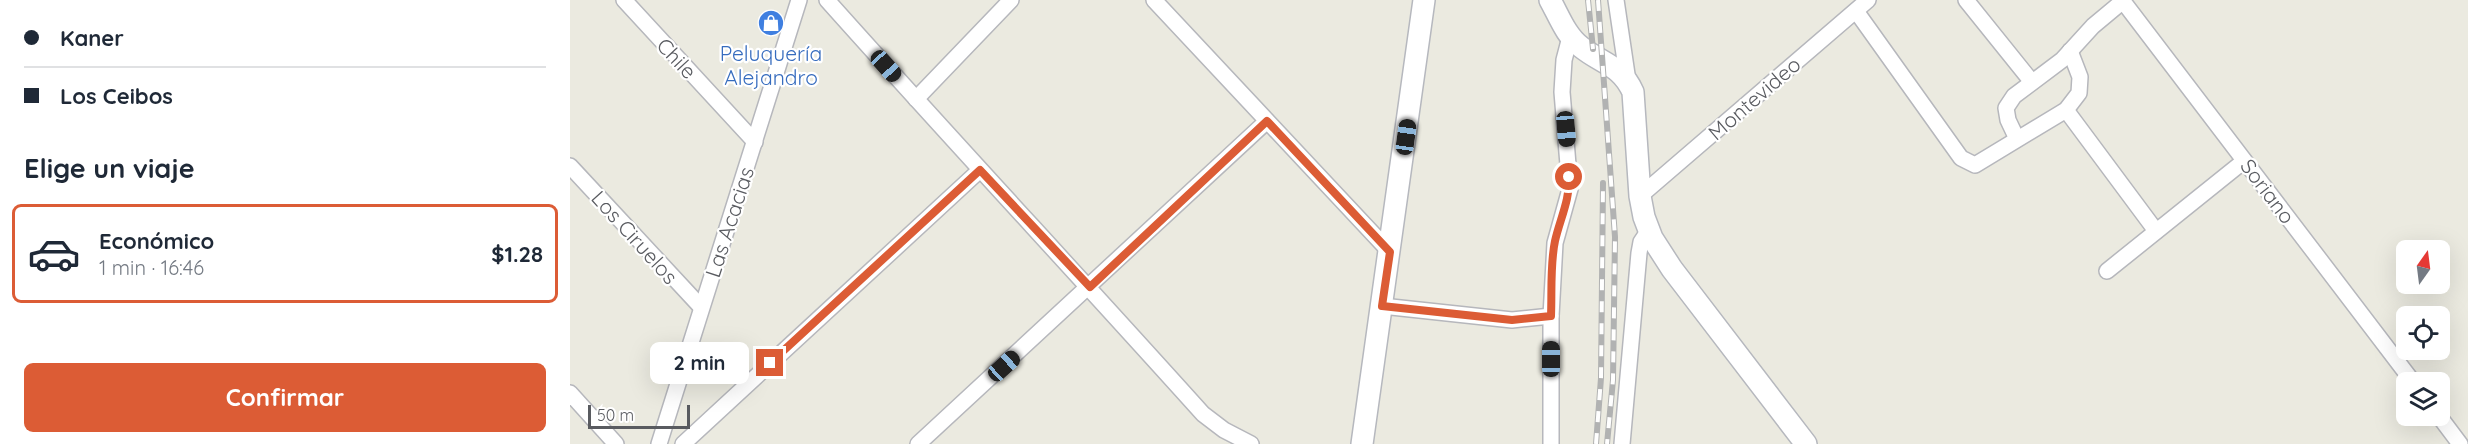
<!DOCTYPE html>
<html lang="es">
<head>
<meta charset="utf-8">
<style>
  body { margin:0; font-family:Quicksand,sans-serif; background:#f2f2f3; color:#1f2937; height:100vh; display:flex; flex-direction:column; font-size:22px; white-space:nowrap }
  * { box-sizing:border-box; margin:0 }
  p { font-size:20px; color:#747a83 }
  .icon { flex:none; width:33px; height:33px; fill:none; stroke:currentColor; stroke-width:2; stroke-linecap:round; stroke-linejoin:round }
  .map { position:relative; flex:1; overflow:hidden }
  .details { display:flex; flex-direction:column; background:#fff; width:570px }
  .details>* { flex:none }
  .top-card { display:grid; align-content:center; height:132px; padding:0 24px; background:#fff }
  .needle { width:39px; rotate:14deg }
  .controls { position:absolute; left:1826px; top:240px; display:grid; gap:12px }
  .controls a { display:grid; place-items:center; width:54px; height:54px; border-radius:9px; background:#fff; box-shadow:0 6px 24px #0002; font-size:30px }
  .scale { position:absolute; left:18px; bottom:15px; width:102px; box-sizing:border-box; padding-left:6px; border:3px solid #595b60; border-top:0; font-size:16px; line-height:21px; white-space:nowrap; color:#595b60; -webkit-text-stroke:4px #fff; paint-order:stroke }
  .end { position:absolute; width:27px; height:27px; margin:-14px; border:8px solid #dc5c35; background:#fff; box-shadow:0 0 0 3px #fff }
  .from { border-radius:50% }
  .bubble { position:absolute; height:42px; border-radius:9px; background:#fff; box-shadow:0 6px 24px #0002; font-size:20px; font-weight:700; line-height:42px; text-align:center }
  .car { position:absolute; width:18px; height:36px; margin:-18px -9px; border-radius:8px; box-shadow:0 0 4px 2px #0007; background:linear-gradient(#222 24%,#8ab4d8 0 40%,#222 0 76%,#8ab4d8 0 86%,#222 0) }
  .top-card b { display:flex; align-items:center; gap:21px; height:57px; font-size:22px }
  .top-card b+b { border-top:2px solid #e0e1e3 }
  .top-card i { width:15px; height:15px; background:#1f2937 }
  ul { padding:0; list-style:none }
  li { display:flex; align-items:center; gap:18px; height:99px; margin:0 12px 9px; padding:0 12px; border:3px solid #e0e1e3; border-radius:9px }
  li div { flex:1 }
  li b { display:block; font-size:22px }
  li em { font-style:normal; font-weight:700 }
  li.current { border-color:#dc5c35 }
  li>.icon { width:54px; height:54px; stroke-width:1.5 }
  h2 { padding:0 24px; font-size:27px; line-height:72px }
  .primary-button { display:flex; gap:12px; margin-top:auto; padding:12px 24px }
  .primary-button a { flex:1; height:69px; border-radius:9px; background:#dc5c35; color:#fff; font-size:24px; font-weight:700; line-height:69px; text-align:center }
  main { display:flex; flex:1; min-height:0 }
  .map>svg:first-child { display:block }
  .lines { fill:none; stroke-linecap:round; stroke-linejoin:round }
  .street-casing { stroke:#b6b7bc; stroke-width:18 }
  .secondary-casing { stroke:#b6b8be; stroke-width:24 }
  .street { stroke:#fff; stroke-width:15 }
  .secondary { stroke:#fff; stroke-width:21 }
  .rail-casing { stroke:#b1b2b2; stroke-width:6 }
  .rail { stroke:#fff; stroke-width:4; stroke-dasharray:11; stroke-linecap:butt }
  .route { stroke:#dc5c35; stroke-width:8 }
  .labels { text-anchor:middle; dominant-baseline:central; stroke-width:4.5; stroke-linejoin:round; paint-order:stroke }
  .shop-label { font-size:21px; fill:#366cbe; stroke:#fff }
  .street-label { font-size:21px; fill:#595b60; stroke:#fff }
</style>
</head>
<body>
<main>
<section class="details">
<div class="top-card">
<b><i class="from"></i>Kaner</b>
<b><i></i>Los Ceibos</b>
</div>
<h2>Elige un viaje</h2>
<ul>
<li class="current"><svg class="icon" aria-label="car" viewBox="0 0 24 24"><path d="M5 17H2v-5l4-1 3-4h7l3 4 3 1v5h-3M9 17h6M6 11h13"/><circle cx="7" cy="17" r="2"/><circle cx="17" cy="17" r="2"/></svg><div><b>Económico</b><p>1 min · 16:46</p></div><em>$1.28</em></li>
</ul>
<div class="primary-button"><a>Confirmar</a></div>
</section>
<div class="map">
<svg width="1898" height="444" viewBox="0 0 1898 444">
  <rect width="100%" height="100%" fill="#ebeae0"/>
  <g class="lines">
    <g class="street-casing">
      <g id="street">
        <polyline points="54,0 185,142"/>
        <path d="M257,0C381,139 508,275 633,414L654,430L681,444"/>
        <polyline points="584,0 820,252"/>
        <polyline points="1046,0 1058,81"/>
        <polyline points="1396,0 1462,82"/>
        <polyline points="1552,0 1843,382"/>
        <polyline points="1286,11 1391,158 1405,165 1496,110 1509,93 1510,77 1500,51"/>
        <polyline points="346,99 441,0"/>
        <polyline points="1496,110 1586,231"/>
        <polyline points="1447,139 1438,120 1436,108 1444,96 1492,60 1523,26 1553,1"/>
        <polyline points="0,166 131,307"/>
        <polyline points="1070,196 1298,0"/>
        <polyline points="1537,271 1674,161"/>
        <polyline points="812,306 942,320 981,316"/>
        <polyline points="0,393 46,444"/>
        <polyline points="1869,416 1890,444"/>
        <polyline points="89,444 229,0"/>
        <polyline points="113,444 410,170"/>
        <polyline points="348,444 697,121"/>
        <polyline points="981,444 981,316 985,243 1000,189 992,92 994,60 1000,37"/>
        <polyline points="1052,444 1069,253 1071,242 1079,230"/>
      </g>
    </g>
    <g class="secondary-casing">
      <g id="secondary">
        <path d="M980,0C989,16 996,36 1011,47C1032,64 1051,65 1063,92L1070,196L1074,217L1082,238L1102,269L1236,444"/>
        <polyline points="792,444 854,0"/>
      </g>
    </g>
    <use href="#street" class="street"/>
    <use href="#secondary" class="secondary"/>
    <g class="rail-casing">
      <g id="rail">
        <polyline points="1018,0 1023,49"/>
        <polyline points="1028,0 1045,237 1043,380 1037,444"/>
        <polyline points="1026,444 1031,378 1033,183"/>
      </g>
    </g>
    <use href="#rail" class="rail"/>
  </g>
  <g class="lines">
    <path class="route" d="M200,363L410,170L520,287L697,121L820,252L812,306L942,320L981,316C982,292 980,264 985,241C990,219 1000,200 999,177"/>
  </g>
  <defs>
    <g id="shop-disc" transform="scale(1.35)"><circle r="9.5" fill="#3f7fe0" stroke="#fff"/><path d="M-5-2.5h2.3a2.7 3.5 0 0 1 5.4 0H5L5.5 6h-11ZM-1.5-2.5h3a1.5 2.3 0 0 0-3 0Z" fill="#fff"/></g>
  </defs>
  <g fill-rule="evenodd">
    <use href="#shop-disc" x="201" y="23"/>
  </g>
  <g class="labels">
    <g class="shop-label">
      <text x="201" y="53">Peluquería<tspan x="201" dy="24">Alejandro</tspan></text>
    </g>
    <g class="street-label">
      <text transform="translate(107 58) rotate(47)">Chile</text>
      <text transform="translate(1184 98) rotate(-41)">Montevideo</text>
      <text transform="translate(1698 191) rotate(53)">Soriano</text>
      <text transform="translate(159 222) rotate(-72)">Las Acacias</text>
      <text transform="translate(65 237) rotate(48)">Los Ciruelos</text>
    </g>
  </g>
</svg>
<div class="controls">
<a><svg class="needle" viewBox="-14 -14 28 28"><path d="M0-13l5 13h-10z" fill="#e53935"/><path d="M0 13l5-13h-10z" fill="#747a83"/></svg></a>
<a><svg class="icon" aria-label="locate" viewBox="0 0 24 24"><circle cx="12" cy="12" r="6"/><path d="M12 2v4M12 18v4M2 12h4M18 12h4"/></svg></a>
<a><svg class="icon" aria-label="layers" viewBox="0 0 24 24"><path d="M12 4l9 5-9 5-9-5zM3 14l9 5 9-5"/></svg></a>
</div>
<div class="scale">50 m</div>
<i class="end from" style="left:999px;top:177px"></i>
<i class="end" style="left:200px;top:363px"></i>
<div class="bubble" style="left:80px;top:342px;width:99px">2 min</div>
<i class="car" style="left:316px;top:66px;rotate:138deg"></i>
<i class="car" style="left:996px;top:129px;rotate:175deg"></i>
<i class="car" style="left:836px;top:137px;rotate:8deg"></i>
<i class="car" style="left:981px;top:359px;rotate:0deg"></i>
<i class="car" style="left:434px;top:366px;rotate:48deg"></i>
</div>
</main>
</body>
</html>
